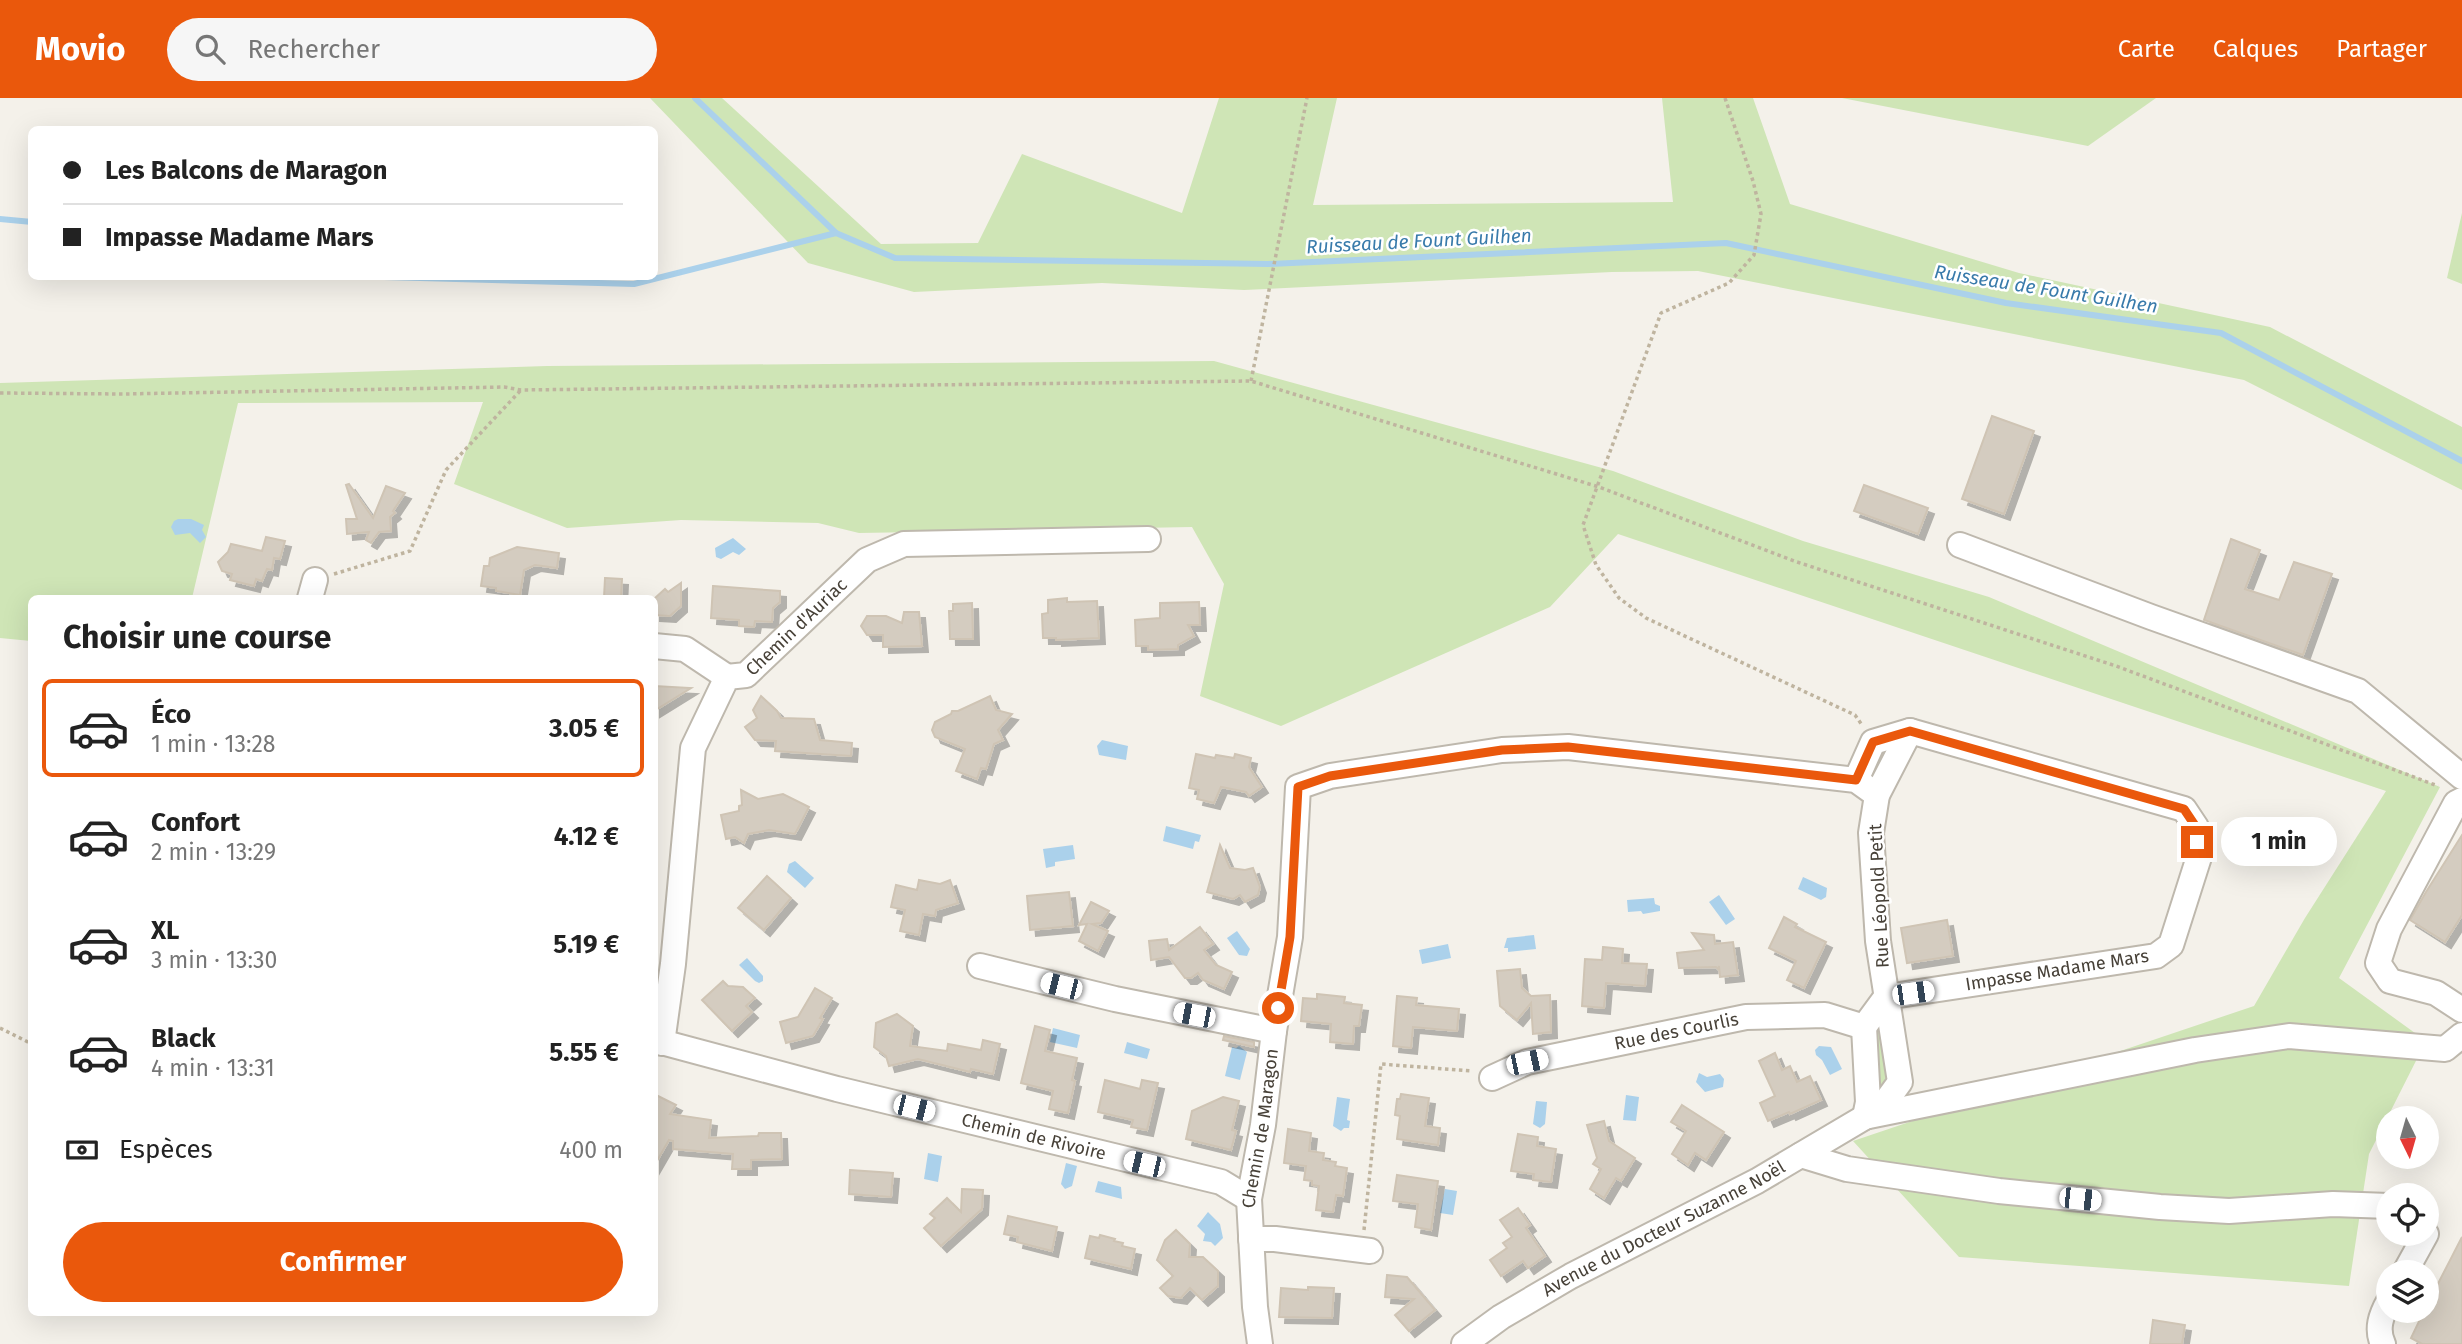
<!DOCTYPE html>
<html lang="fr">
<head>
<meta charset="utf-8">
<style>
  body { margin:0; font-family:"Fira Sans",sans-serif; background:#f6f6f6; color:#222; height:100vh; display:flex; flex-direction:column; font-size:26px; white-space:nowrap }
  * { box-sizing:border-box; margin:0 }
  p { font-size:23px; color:#767676 }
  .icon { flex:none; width:38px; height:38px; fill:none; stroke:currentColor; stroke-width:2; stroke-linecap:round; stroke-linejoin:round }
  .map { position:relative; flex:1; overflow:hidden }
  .panel { position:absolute; left:28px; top:497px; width:630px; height:721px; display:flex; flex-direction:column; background:#fff; border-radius:10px; box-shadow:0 7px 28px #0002 }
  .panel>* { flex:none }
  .guide { position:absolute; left:28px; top:28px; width:630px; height:154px; border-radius:10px; box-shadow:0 7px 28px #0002; display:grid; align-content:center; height:154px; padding:0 35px; background:#fff }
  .needle { width:46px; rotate:175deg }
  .fabs { position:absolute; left:2376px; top:1008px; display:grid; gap:14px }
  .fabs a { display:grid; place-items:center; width:63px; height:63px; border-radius:50%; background:#fff; box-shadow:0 7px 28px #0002; font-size:35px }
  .end { position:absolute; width:32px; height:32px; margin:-16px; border:9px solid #ea580c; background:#fff; box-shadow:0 0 0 4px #fff }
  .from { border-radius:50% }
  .bubble { position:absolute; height:49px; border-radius:24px; background:#fff; box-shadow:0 7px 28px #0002; font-size:23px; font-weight:700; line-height:49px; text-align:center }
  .car { position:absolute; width:21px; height:42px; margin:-21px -10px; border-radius:9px; box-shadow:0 0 5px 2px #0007; background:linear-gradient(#fff 24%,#345 0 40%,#fff 0 76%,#345 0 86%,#fff 0) }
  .guide b { display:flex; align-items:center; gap:24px; height:66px; font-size:26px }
  .guide b+b { border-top:2px solid #e0e0e0 }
  .guide i { width:18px; height:18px; background:#222 }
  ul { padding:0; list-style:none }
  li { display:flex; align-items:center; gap:21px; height:98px; margin:0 14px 10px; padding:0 21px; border:4px solid transparent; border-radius:10px }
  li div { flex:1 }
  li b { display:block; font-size:26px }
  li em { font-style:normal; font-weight:700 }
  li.selected { border-color:#ea580c }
  li>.icon { width:63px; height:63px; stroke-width:1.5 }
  h2 { padding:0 35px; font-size:32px; line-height:84px }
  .pay { display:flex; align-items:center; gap:18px; height:77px; padding:0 35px; font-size:26px }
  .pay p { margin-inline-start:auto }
  .cta { display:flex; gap:14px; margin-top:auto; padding:14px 35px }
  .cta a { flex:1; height:80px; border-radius:42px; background:#ea580c; color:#fff; font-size:28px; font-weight:700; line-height:80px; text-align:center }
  header { display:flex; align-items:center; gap:42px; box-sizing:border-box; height:98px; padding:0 35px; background:#ea580c; color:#fff }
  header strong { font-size:33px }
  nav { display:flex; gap:38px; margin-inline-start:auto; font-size:24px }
  .search { width:490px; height:63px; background:#f6f6f6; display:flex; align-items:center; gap:18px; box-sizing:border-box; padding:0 24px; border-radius:38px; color:#767676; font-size:26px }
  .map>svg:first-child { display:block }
  .green { fill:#cfe5b6 }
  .water { fill:#abd1eb }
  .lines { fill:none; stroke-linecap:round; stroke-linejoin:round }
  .stream { stroke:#abd1eb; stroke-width:6 }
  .building { fill:#d4ccc0; stroke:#cfc4b4; stroke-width:2; filter:url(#shadow) }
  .minor-casing { stroke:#beb8ad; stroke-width:28 }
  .path { stroke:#bfb49f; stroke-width:3.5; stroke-dasharray:3.5 3.5; stroke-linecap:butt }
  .minor { stroke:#fff; stroke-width:24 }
  .route { stroke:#ea580c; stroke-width:9 }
  .labels { text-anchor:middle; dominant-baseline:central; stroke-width:5; stroke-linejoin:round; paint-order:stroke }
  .street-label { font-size:18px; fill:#474138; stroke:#fff }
  .water-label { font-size:19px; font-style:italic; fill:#397bab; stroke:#fff }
</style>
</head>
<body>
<header>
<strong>Movio</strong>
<div class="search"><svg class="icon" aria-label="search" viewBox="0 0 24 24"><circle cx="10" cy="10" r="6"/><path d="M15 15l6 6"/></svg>Rechercher</div>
<nav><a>Carte</a><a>Calques</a><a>Partager</a></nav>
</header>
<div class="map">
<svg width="2462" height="1246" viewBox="0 0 2462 1246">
  <defs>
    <filter id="shadow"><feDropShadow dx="6" dy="6" stdDeviation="0" flood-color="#0004"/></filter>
  </defs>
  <rect width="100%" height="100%" fill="#f4f1ea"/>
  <g class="green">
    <polygon points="650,0 722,0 881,146 978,145 1022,56 1182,115 1219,0 1337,0 1313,107 1673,104 1662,0 1753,0 1790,106 2019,175 2270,229 2462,329 2462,392 2244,282 1698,173 1612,174 1244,192 1102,185 914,194 808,165"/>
    <polygon points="1842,0 2156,0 2088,48"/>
    <polygon points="2462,115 2462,186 2447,180"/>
    <polygon points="1214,263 1613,373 1803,443 1989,499 2440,689 2339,880 2426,943 2369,1056 2349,1188 1959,1159 1853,1043 2254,908 2305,820 2386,693 1618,436 1550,509 1281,628 1200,598 1224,486 1192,429 859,435 818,425 681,422 567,430 454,386 483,304 238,305 192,500 32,500 31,543 0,540 0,285 547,268"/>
    <polygon points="1878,929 1880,929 1894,980 1877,995 1874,935"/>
  </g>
  <g class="water">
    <polygon points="178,421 191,421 204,427 202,432 206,439 200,445 190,435 175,437 171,429 174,423"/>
    <polygon points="733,440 746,451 739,457 733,454 721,461 716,459 715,450"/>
    <polygon points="1102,642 1128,648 1126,662 1099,657 1097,648"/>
    <polygon points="1166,728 1201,737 1199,744 1195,743 1193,751 1163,743"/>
    <polygon points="1073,747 1075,761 1055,764 1055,768 1046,770 1043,751"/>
    <polygon points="795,763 814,780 805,790 787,774 789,766"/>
    <polygon points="1803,779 1827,790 1826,799 1821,802 1798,791"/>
    <polygon points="1719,797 1735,821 1726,827 1709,804"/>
    <polygon points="1654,800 1655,806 1660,808 1660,813 1643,816 1641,813 1628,814 1627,802"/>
    <polygon points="1237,833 1250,851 1247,858 1239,857 1227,840"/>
    <polygon points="1534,837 1536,851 1508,854 1508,850 1504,850 1507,840"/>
    <polygon points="1448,846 1451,860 1422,866 1419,852"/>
    <polygon points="747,860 763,878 763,883 759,885 755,883 739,867"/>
    <polygon points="1053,930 1080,937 1077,950 1050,944"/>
    <polygon points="1127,944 1150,951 1147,961 1124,955"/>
    <polygon points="1239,948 1247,954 1240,982 1225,978 1232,949 1236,950"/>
    <polygon points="1819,948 1831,949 1842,971 1830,977 1822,962 1816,957 1815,952"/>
    <polygon points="1699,975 1707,979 1720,976 1724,981 1723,989 1705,994 1696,984"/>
    <polygon points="1626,997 1639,999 1636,1023 1623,1022"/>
    <polygon points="1337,999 1350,1001 1347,1022 1350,1023 1349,1030 1344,1030 1341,1033 1333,1028"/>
    <polygon points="1536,1003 1547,1004 1545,1026 1540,1030 1533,1026"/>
    <polygon points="928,1055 942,1058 938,1084 924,1081"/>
    <polygon points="1066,1065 1077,1068 1072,1088 1065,1091 1061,1086"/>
    <polygon points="1098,1083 1121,1089 1122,1101 1095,1094"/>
    <polygon points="1445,1091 1457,1093 1453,1117 1440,1115"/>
    <polygon points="1208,1114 1220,1126 1223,1140 1215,1148 1211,1144 1203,1143 1205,1136 1197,1128"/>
  </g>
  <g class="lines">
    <g class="stream">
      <polyline points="695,0 836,135"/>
      <polyline points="0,121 32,124"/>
      <polyline points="348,178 634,186 836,135 895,160 1268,166 1726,145 2006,205 2221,235 2462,363"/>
    </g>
  </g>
  <g class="building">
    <polygon points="1992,318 2034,333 2004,416 1962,401"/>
    <polygon points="349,386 373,420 386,388 405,395 393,413 395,415 390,419 391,433 379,434 371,445 366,442 369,434 347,436 346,421 357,421 346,387"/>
    <polygon points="1864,387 1928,410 1918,436 1854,413"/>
    <polygon points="266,439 285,443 280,461 274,460 272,472 267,471 262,483 256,481 254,488 230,482 232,476 222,473 218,464 228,454 231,446 262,453"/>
    <polygon points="2231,441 2260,452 2245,491 2279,502 2294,464 2332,476 2303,557 2204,522"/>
    <polygon points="517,449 559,455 557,470 535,467 524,472 520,497 496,493 496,490 481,488 484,468 489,468 490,460"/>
    <polygon points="605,480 622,481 621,500 604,500"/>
    <polygon points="681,485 681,508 670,518 654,517 654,501 665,491 668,494"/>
    <polygon points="713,488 780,493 780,504 773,510 772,524 755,523 754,529 739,528 739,522 711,520"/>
    <polygon points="1067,500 1067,504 1097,503 1099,540 1056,542 1056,540 1043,540 1042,516 1048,515 1048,502"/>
    <polygon points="1199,504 1200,527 1188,527 1194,538 1178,547 1178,551 1148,552 1148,548 1136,548 1135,522 1160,520 1160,505"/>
    <polygon points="972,505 973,541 950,541 949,513 953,513 953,506"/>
    <polygon points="904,514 919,514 922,548 883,549 883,537 867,537 861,528 867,518 886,518 902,525"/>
    <polygon points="654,588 691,590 654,613"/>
    <polygon points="761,598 777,613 781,620 814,621 820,642 852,645 851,658 775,653 776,643 755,642 745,629 757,620 753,612"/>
    <polygon points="990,598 996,612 1012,616 998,632 1003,642 994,646 986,671 981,670 977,681 956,673 965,651 935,639 932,632 935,624 951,616 952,613 958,613"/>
    <polygon points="1196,656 1215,660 1216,657 1234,660 1235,656 1251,660 1249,669 1262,689 1249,698 1246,694 1221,689 1214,705 1197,701 1199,692 1189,690"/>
    <polygon points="741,692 758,701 783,696 809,709 795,736 769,732 748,736 744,745 735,739 726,741 721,717 739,713 739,708 742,707"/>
    <polygon points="2462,737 2462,817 2445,844 2410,822 2426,794"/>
    <polygon points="1220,747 1230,770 1245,772 1253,770 1260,789 1258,797 1245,804 1240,797 1233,801 1207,794"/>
    <polygon points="767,778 791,800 764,832 738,810"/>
    <polygon points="919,782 940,786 950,782 958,805 936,812 935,818 923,816 919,837 900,833 905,812 891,809 896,787 917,792"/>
    <polygon points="1069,794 1073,828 1030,832 1027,798"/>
    <polygon points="1091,804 1109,813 1101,825 1092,826 1108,833 1098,853 1079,843 1087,826 1079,827"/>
    <polygon points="1784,819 1797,826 1795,829 1826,844 1804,890 1787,882 1796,863 1769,850"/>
    <polygon points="1947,822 1953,858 1907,865 1901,830"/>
    <polygon points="1200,829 1213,846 1204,852 1216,867 1232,874 1224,891 1203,882 1198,875 1191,880 1185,880 1169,859 1151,862 1149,843 1167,841 1169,852"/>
    <polygon points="1692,835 1714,837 1715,846 1733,844 1738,877 1720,879 1719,868 1718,871 1716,869 1679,870 1677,855 1704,852"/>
    <polygon points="1603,849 1623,851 1622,865 1647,866 1645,888 1606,885 1604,910 1582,908 1585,861 1602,862"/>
    <polygon points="1520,871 1522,890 1531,898 1550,897 1551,934 1533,936 1531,905 1517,922 1500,908 1497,873"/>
    <polygon points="723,883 728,888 743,889 755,900 746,908 752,914 732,933 702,902"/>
    <polygon points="815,890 832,900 820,920 823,921 813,938 786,945 780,924 798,919"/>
    <polygon points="1317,896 1345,899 1344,905 1362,907 1359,928 1354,928 1353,946 1330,944 1331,926 1301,923 1303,900 1317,901"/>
    <polygon points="1397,898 1417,900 1416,907 1459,911 1457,933 1413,929 1411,950 1393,948"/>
    <polygon points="897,916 913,928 910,948 947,953 948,946 981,952 983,942 1000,946 993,976 971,971 970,974 918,961 889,968 886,958 874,949 876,925"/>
    <polygon points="1035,928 1050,932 1045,953 1077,960 1072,982 1075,983 1068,1015 1049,1011 1053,993 1021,985"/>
    <polygon points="1224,938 1254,944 1254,949 1223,942"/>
    <polygon points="1775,955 1782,972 1790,968 1797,984 1810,978 1821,1002 1790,1016 1789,1014 1768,1023 1760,1005 1775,998 1759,963"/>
    <polygon points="1105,982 1140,991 1142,982 1158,985 1147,1032 1131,1029 1133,1022 1098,1014"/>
    <polygon points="654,996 676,1007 670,1016 711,1022 709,1040 758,1038 759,1035 781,1035 782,1061 751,1062 751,1071 732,1071 733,1056 673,1051 673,1043 669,1042 654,1068"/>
    <polygon points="1401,996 1429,1000 1425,1028 1440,1030 1438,1047 1397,1041 1400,1018 1395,1017 1397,1001 1400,1001"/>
    <polygon points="1223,999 1239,1003 1232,1032 1236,1033 1231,1052 1186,1041 1192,1013"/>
    <polygon points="1682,1007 1724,1034 1706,1062 1695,1055 1688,1067 1672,1056 1686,1033 1671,1024"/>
    <polygon points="1604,1023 1609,1043 1635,1060 1621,1083 1616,1080 1604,1100 1590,1091 1601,1071 1593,1066 1597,1060 1587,1027"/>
    <polygon points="1288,1031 1311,1035 1309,1053 1324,1055 1323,1062 1336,1064 1335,1068 1347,1070 1343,1098 1336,1097 1333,1114 1316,1112 1319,1088 1312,1087 1312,1083 1304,1082 1306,1068 1284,1065"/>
    <polygon points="1518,1036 1538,1039 1537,1048 1556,1051 1551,1084 1533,1082 1534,1076 1511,1073"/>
    <polygon points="850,1072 893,1075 891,1099 849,1096"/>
    <polygon points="1397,1077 1438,1083 1431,1132 1415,1129 1418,1106 1393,1103"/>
    <polygon points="962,1091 983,1092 982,1111 941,1148 924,1130 935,1120 930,1116 947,1100 961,1114"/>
    <polygon points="1518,1110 1530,1127 1526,1130 1545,1158 1528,1170 1523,1163 1501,1178 1490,1162 1507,1150 1503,1145 1512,1139 1500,1122"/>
    <polygon points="1008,1118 1057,1129 1052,1153 1017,1144 1018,1139 1004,1136"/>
    <polygon points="1176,1132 1190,1146 1189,1159 1203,1159 1218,1173 1218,1188 1202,1202 1190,1190 1181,1200 1168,1198 1160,1190 1173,1178 1157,1162 1165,1142"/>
    <polygon points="1100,1137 1115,1141 1114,1143 1123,1145 1122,1148 1135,1151 1131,1171 1085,1160 1090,1138 1099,1140"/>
    <polygon points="2462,1139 2462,1246 2422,1246 2411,1240 2424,1213 2427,1213 2427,1207"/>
    <polygon points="1387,1177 1407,1179 1435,1212 1409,1233 1395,1217 1414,1201 1385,1199"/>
    <polygon points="1308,1189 1334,1190 1332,1220 1279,1219 1281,1190 1308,1192"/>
    <polygon points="2153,1222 2185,1227 2182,1246 2150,1246"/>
  </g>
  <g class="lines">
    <g class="minor-casing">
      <g id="minor">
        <polyline points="1960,447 2151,519 2358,593 2462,679"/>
        <polyline points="310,500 315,482"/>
        <polyline points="654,548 685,551 727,579"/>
        <polyline points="1856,682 1873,644 1910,633 2184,711 2196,729 2199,759 2171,847 2156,858 1886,899 1864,929"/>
        <polyline points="2462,702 2456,705 2389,831 2378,865 2390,883 2436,895 2462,912"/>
        <polyline points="980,868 1115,901 1274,933"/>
        <polyline points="1864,929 1868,1004 1865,1019"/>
        <path id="s1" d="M654,942L837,991L1221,1084L1249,1101"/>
        <path id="s2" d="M662,945L673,866L693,650L727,579L746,577L867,462L904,446L1148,441"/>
        <path id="s3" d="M1492,980L1527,964L1746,919L1825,917L1864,929"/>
        <polyline points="1869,1018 2195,952 2289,938 2445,951 2462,937"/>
        <polyline points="1801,1057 1847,1071 1999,1093 2160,1109 2229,1113 2333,1106 2389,1108"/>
        <polyline points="1251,1141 1275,1141 1370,1153"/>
        <polyline points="2405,1174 2426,1136"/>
        <path id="s4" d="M1260,1246L1255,1209L1249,1101L1263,1027L1274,933L1290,839L1298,689L1330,678L1502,652L1568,649L1856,682L1877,697"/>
        <path id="s5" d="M1464,1246L1501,1219L1571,1178L1757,1083L1865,1019L1884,1006L1900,984L1878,843L1871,735L1877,697L1910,633"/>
        <path d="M2383,1246C2376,1231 2381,1217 2389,1203"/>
      </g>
    </g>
    <g class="path">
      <polyline points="1725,0 1753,83 1761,116 1754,157 1729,185 1661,215 1583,427 1596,467 1619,500 1646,520 1855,617 1862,627"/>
      <polyline points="1251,283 1307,0"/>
      <polyline points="0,295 123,296 504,289 521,292 1251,283 1599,389 1797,464 2116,568 2438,688"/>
      <polyline points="334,476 410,453 446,372 521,292"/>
      <polyline points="0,930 32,946"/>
      <polyline points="1364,1132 1381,966 1472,973"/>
    </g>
    <use href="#minor" class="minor"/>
  </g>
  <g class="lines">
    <polyline class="route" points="1278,910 1290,839 1298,689 1330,678 1502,652 1568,649 1856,682 1873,644 1910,633 2184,711 2196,729 2197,744"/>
  </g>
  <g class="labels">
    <g class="street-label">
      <text stroke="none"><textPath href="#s2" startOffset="464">Chemin d'Auriac</textPath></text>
      <text transform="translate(1879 798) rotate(-93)">Rue Léopold Petit</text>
      <text transform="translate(2057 872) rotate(-9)">Impasse Madame Mars</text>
      <text stroke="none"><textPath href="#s3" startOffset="191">Rue des Courlis</textPath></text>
      <text stroke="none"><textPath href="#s4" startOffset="217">Chemin de Maragon</textPath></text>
      <text stroke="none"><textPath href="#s1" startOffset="392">Chemin de Rivoire</textPath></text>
      <text stroke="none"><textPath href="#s5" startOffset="231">Avenue du Docteur Suzanne Noël</textPath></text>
    </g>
    <g class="water-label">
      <text transform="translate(1419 143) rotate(-3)">Ruisseau de Fount Guilhen</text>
      <text transform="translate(2046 191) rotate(9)">Ruisseau de Fount Guilhen</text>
    </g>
  </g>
</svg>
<div class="fabs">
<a><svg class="needle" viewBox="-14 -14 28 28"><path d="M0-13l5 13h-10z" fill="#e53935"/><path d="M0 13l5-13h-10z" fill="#767676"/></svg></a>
<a><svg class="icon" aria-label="locate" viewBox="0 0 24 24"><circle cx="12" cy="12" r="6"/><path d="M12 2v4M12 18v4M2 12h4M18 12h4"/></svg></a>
<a><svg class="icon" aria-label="layers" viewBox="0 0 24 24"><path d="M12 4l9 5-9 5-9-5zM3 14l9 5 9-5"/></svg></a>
</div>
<i class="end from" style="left:1278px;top:910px"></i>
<i class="end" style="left:2197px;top:744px"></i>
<div class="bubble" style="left:2221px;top:719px;width:116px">1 min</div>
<i class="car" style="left:1061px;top:888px;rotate:284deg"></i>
<i class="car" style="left:1913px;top:895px;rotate:82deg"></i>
<i class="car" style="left:1194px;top:917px;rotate:281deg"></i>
<i class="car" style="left:1527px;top:964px;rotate:78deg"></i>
<i class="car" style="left:914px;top:1010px;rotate:104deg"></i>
<i class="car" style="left:1144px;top:1066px;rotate:283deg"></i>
<i class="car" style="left:2080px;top:1101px;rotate:96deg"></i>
<div class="guide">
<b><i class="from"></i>Les Balcons de Maragon</b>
<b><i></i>Impasse Madame Mars</b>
</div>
<section class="panel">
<h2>Choisir une course</h2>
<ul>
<li class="selected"><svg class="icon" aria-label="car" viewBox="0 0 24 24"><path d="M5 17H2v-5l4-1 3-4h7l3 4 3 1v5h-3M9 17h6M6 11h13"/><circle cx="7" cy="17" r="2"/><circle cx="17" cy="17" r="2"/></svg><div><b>Éco</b><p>1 min · 13:28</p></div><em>3.05 €</em></li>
<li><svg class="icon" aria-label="car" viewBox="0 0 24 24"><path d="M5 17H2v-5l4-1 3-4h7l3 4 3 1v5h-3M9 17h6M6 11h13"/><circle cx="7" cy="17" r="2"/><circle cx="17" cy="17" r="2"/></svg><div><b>Confort</b><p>2 min · 13:29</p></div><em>4.12 €</em></li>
<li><svg class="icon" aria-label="car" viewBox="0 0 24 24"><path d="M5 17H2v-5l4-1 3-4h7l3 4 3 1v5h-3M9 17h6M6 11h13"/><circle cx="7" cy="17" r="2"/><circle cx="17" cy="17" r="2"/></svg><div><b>XL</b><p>3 min · 13:30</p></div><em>5.19 €</em></li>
<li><svg class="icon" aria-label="car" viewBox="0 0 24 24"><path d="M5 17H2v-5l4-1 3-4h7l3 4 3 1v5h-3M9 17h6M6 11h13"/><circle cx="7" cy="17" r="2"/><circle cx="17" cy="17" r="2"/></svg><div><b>Black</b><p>4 min · 13:31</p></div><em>5.55 €</em></li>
</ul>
<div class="pay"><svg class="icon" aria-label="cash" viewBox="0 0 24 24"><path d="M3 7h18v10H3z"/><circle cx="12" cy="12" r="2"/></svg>Espèces<p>400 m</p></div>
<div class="cta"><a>Confirmer</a></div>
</section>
</div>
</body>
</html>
